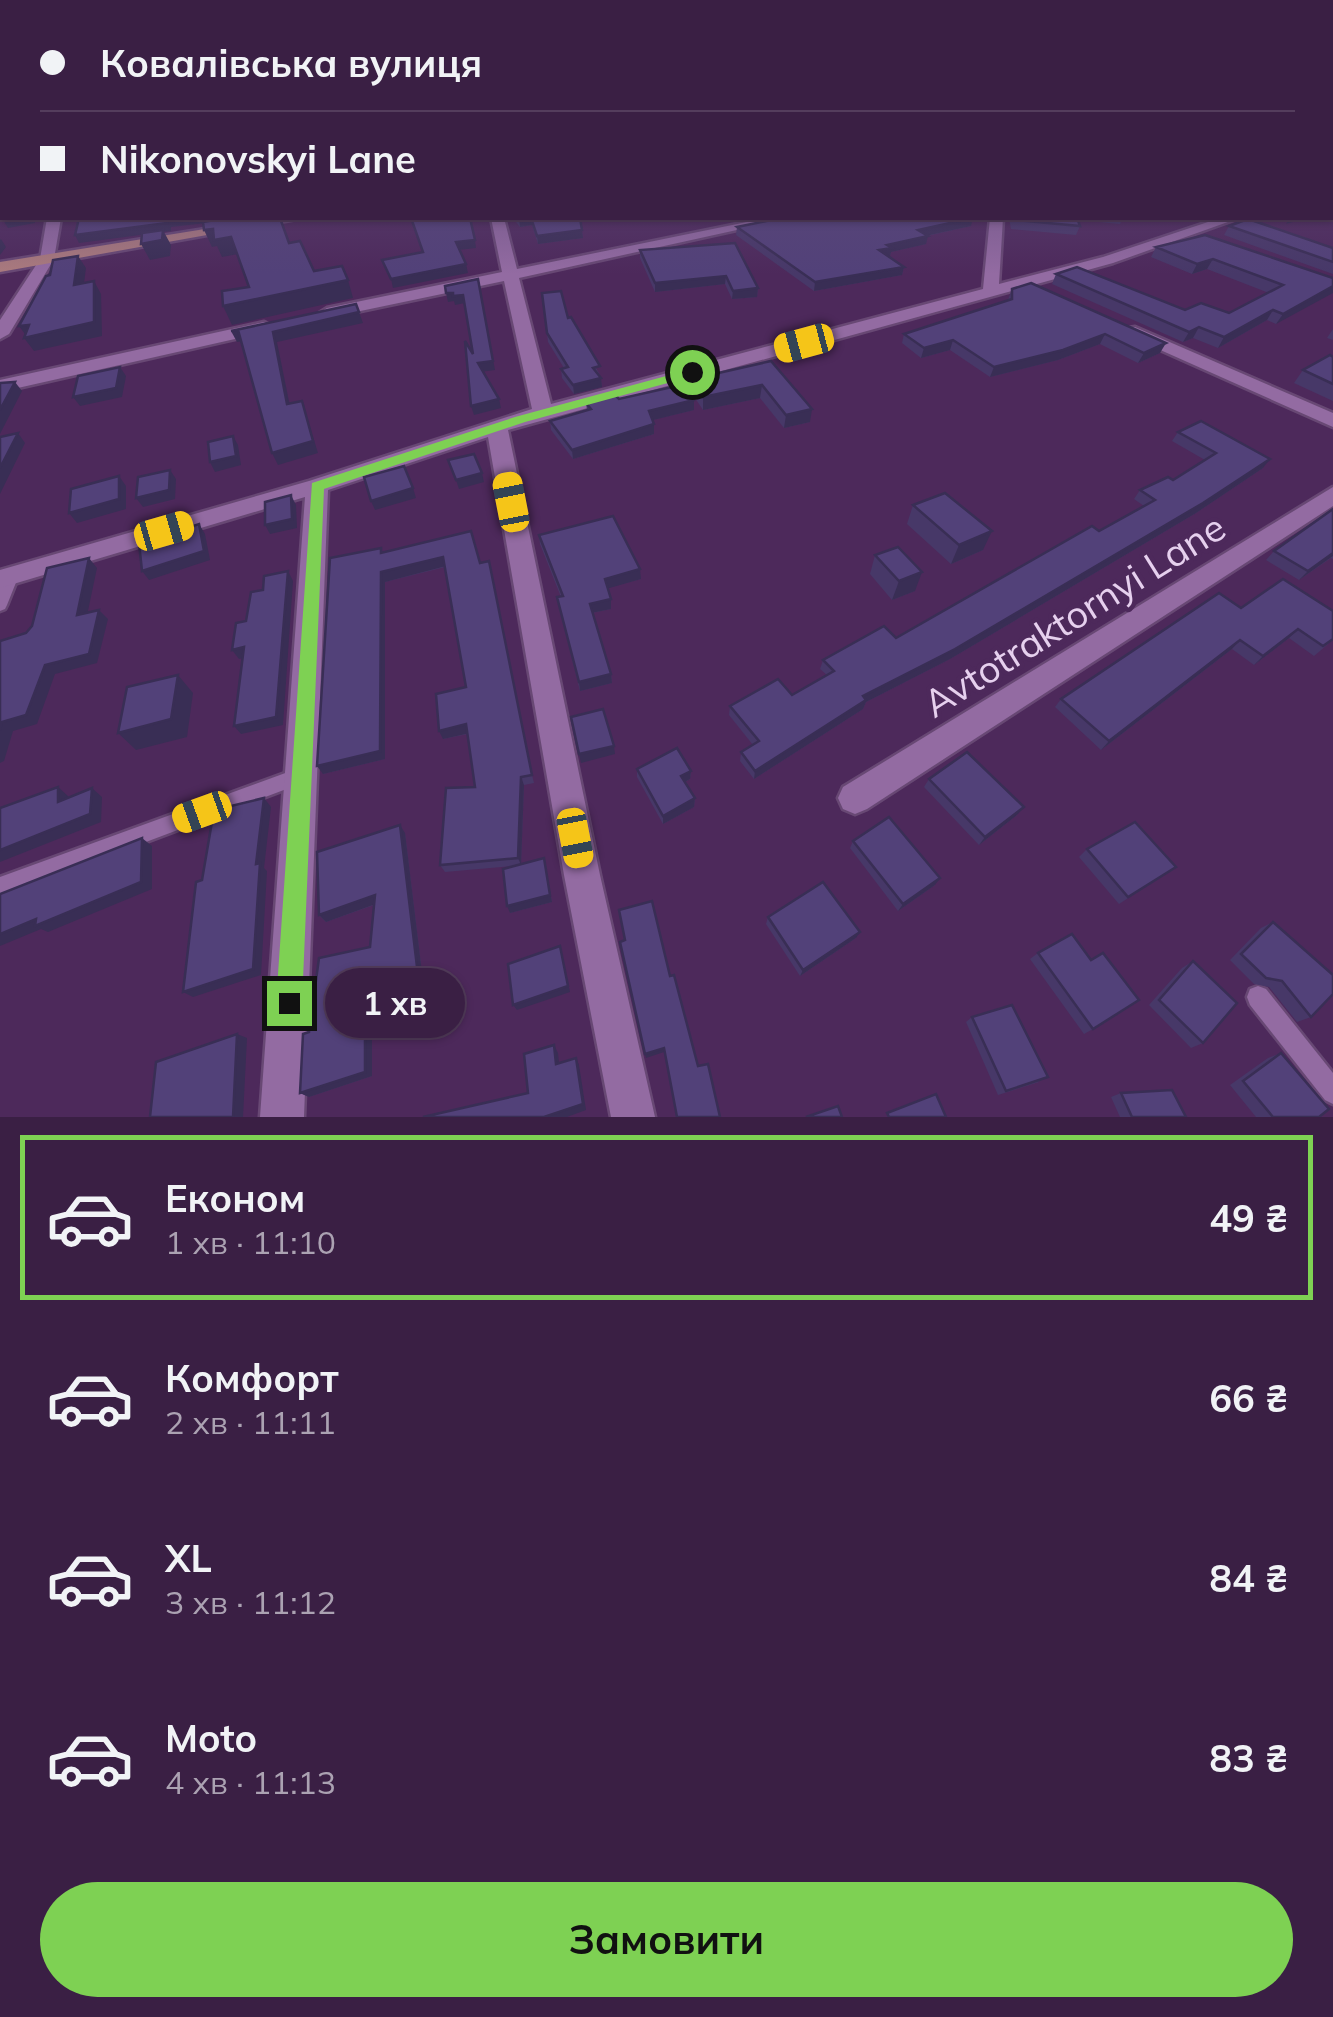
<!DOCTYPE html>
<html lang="uk">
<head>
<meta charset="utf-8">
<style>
  body { margin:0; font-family:Mulish,sans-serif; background:#452c4f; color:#f1f3f6; height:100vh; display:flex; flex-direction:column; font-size:38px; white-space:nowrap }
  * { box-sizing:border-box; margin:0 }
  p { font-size:32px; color:#aba2b2 }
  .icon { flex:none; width:55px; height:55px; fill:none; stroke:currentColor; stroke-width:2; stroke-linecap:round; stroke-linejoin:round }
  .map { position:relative; height:1117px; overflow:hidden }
  .details { display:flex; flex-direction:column; background:#3a1f44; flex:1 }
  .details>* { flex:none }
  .top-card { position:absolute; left:0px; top:0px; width:1335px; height:220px; box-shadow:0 2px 8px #0004,0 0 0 2px #543d5d; display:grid; align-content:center; height:220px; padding:0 40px; background:#3a1f44 }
  .end { position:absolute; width:45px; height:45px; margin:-22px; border:12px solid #7ed153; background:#111; box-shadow:0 0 0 5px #111 }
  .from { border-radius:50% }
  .bubble { position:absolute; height:70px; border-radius:35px; background:#3a1f44; box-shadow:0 2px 8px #0004,0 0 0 2px #543d5d; font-size:32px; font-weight:700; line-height:70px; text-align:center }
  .car { position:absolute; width:30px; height:60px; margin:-30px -15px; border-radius:12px; box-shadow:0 0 8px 2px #0007; background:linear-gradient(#f5c518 24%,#345 0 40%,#f5c518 0 76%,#345 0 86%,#f5c518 0) }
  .top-card b { display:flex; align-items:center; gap:35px; height:95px; font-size:38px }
  .top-card b+b { border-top:2px solid #543d5d }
  .top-card i { width:25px; height:25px; background:#f1f3f6 }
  ul { padding:18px 0 0; list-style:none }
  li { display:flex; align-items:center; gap:30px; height:165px; margin:0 20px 15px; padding:0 20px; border:5px solid transparent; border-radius:0px }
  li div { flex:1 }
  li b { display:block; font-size:38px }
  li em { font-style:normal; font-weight:700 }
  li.current { border-color:#7ed153 }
  li>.icon { width:90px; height:90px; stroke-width:1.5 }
  .cta { display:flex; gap:20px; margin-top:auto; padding:20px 40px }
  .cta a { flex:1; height:115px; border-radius:60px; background:#7ed153; color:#111; font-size:40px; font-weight:700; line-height:115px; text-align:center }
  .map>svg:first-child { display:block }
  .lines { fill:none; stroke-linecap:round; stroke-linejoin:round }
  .service-casing { stroke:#684874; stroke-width:5 }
  .minor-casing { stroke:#684874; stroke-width:5 }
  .secondary-casing { stroke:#684874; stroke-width:5 }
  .service { fill:#936ba2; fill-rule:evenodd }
  .minor { fill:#936ba2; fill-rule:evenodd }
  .secondary { fill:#aa7a7e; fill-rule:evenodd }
  .wall { fill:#473868 }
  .shaded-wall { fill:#392e55 }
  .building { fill:#524179; stroke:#392e55; stroke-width:2.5 }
  .route { fill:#7ed153 }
  .labels { text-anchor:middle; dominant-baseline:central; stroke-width:9; stroke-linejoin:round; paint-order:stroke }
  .street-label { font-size:38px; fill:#e6d0ee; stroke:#4d295b }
</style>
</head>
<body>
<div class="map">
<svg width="1333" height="1117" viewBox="0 0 1333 1117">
  <rect width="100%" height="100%" fill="#4d295b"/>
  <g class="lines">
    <g class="service-casing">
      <g id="service">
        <polygon points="12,570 17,571 19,575 7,605 5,609 0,611 0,587 7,571"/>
        <polygon points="299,768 305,770 308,776 305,782 0,897 0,877"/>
        <polygon points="1258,986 1266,989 1333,1073 1333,1104 1325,1100 1250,1005 1247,997 1250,989"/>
      </g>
    </g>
    <g class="minor-casing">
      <g id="minor">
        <rect x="1332" y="175" width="1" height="8"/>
        <polygon points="47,218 61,218 54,259 9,334 0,339 0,320 40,259"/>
        <polygon points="491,218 504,218 517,269 767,218 791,218 519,278 551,404 983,289 990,218 1003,218 999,284 1103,257 1220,218 1239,218 1113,263 508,430 600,875 655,1117 611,1117 564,875 488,437 328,490 304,1117 260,1117 305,497 0,588 0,570 309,481 532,409 504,281 327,318 319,313 327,308 502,272"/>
        <polygon points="264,322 273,327 270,331 0,392 0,380"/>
        <polygon points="1135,327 1333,413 1333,427 1129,336 1129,328"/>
        <polygon points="1333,487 1333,506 867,809 855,814 843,809 838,798 843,787"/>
      </g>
    </g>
    <g class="secondary-casing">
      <polygon id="secondary" points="273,218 302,218 0,272 0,262"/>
    </g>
    <use href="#service" class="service"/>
    <use href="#minor" class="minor"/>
    <use href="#secondary" class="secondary"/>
  </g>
  <g class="wall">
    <polygon points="513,218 580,218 583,238 538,244 532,225 520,227"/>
    <polygon points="1009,218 1123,218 1120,224 1078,220 1080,226 1076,235 1011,229"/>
    <polygon points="971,226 927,236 926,244 891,252 890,256 888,256 904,267 902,275 814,291 736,235 737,227"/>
    <polygon points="1229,226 1333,248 1333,274 1224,235"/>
    <polygon points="735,243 758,288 757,297 732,299 725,284 655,292 640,258 640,250"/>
    <polygon points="1156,247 1333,278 1276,324 1267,320 1218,348 1193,338 1183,342 1052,284 1056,274 1185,310 1229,313 1269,293 1207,269 1192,274 1151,257"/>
    <polygon points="1012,289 1160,353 1138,363 1100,344 1058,360 990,377 950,350 921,358 902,343 904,334 1008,300"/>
    <polygon points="568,318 600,375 602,387 574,394 562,378 561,369 564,368 548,342 547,333"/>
    <polygon points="1333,329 1333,340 1327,338"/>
    <polygon points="1333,357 1333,401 1294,383 1303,370"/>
    <polygon points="771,361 810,422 784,428 760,398 703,410 693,395 694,410 652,420 654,434 573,459 551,430 550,421 587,410 586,403 691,389 692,379"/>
    <polygon points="1178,432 1263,468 1196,513 950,659 866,702 863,709 754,779 740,761 741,752 753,745 729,715 730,706 792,695 827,675 820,669 823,660 896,638 1144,506 1134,499 1140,490 1173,480 1205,460 1172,441"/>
    <polygon points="913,505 983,550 951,564 907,524"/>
    <polygon points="1333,509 1333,559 1331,558 1299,580 1266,560 1274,551"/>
    <polygon points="471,531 534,783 524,785 521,864 544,858 552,902 510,913 513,866 445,872 440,865 475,787 468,734 443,739 466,687 445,567 385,582 385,759 323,774 383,552"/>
    <polygon points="539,535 641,579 607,588 611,609 592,613 611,674 612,683 580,691 559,607 557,597 561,597 540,544"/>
    <polygon points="875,555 915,591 892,600 870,574"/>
    <polygon points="1241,608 1333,611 1333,640 1314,656 1289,638 1254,665 1232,649 1101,750 1055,707 1061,699"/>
    <polygon points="637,769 691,771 690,779 685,782 695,798 694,807 663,824 637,777"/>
    <polygon points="929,779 1017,815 979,845 924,787"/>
    <polygon points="405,833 423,981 372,992 372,1076 309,1097 300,1093 309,1032 370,947 374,905 326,922 319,915"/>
    <polygon points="853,841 935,885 898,911 850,848"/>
    <polygon points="1087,849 1176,867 1119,904 1079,857"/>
    <polygon points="768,917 856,938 800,976 766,924"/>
    <polygon points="1273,922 1311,1017 1297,1022 1269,987 1254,984 1230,960 1261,928"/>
    <polygon points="1038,953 1093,1029 1084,1034 1030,959"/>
    <polygon points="1193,961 1203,1043 1191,1048 1149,1005 1182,968"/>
    <polygon points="972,1017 1039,1082 998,1095 966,1022"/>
    <polygon points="1281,1053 1319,1117 1256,1117 1230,1085 1268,1058"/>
    <polygon points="1121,1093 1186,1117 1120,1117 1111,1097"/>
  </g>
  <g class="shaded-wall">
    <polygon points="18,218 35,218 35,223 8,228 3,220"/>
    <polygon points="180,218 251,218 171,227 171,231 164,232 171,245 170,256 150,260 141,244 163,232 79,243 75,235"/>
    <polygon points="531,218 532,225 520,227 519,219"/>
    <polygon points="973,218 971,226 916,238 918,230"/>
    <polygon points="1290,218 1307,218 1286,224"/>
    <polygon points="213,229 231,237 238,254 222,257 217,246 212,247 204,230"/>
    <polygon points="582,230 583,238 538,244 537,236"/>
    <polygon points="928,236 926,244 891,252 890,256 877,258 879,250 887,245"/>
    <polygon points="1,239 6,247 0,255 0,240"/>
    <polygon points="475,240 476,248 458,250 456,242"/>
    <polygon points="78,256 86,268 82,298 74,285"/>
    <polygon points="1213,259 1207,269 1192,274 1197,264"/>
    <polygon points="466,264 468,273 393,288 391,279"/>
    <polygon points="904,267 902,275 814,291 815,282"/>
    <polygon points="726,276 725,284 655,292 655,283"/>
    <polygon points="478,279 495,370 480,372 478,363"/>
    <polygon points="348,280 353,298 232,325 223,306"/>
    <polygon points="94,281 101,294 102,336 34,351 24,338 27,337 19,326"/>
    <polygon points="1333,286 1333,293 1276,324 1283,314"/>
    <polygon points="758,288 757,297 732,299 733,291"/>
    <polygon points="446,293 453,293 463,295 465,303 455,305 454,301 448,302"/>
    <polygon points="1273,310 1267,320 1218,348 1224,337"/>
    <polygon points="359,312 363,323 277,342 292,416 287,404 273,332"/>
    <polygon points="1199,327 1193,338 1183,342 1189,332"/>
    <polygon points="238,330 243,341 237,342 231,331"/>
    <polygon points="1105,334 1100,344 1058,360 990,377 994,367"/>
    <polygon points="953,340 950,350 921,358 924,348"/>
    <polygon points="1166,343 1160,353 1138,363 1144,353"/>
    <polygon points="120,367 126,376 122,397 80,406 73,397"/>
    <polygon points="601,378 602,387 574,394 573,385"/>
    <polygon points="15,382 22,391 0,434 0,410"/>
    <polygon points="762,385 760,398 703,410 703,397"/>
    <polygon points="499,399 501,408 474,415 471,406"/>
    <polygon points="694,400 694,410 649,421 649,411"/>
    <polygon points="302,401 318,453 278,465 272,453"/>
    <polygon points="812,409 810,422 784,428 786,415"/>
    <polygon points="654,424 654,434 573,459 572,450"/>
    <polygon points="18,433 25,443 0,494 0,468"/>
    <polygon points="233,436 238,445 241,465 215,472 210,462"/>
    <polygon points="1270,459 1263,468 1196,513 950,659 866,702 863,709 754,779 755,771 863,696"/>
    <polygon points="170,470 176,479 175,499 143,507 136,498"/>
    <polygon points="482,473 484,482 459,489 456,480"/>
    <polygon points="119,476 126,486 126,509 77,523 69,513"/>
    <polygon points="413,488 416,498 375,510 371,501"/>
    <polygon points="291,495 296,505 297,528 270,534 265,525"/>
    <polygon points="199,524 205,534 210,560 149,580 142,571"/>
    <polygon points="992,531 983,550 951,564 959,545"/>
    <polygon points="1333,553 1333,556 1299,580 1308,571"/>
    <polygon points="443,557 446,566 385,582 385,759 323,774 317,766 381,572"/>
    <polygon points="89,558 97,568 85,625 77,615"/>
    <polygon points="640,569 641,579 606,589 605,579"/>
    <polygon points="288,571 293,581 283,725 241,734 234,726"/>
    <polygon points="922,572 915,591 892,600 899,581"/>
    <polygon points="611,599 611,609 591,613 590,604"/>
    <polygon points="99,610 108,619 97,663 55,674 37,724 13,731 4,761 0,763 0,730 2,722 45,665"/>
    <polygon points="1298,629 1289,638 1254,665 1263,656"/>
    <polygon points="1240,640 1232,649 1101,750 1109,741"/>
    <polygon points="244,647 251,656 239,659 232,650"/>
    <polygon points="611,674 612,683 580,691 579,682"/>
    <polygon points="178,675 193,693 187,737 136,750 118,733"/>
    <polygon points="466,724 470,733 443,739 439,731"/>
    <polygon points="614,746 615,754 581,763 579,754"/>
    <polygon points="691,771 690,779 681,784 681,776"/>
    <polygon points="521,777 524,785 521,865 518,858"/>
    <polygon points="58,787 68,796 69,810 58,802"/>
    <polygon points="92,788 102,797 101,822 0,862 0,850"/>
    <polygon points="264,798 271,807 264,868 267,871 261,975 193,997 183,992 256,864"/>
    <polygon points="695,798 694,807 663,824 663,816"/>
    <polygon points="1024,807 1017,815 979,845 985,837"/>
    <polygon points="400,825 405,833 423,981 418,975"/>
    <polygon points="142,838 152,846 152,889 48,932 41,929 0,946 0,934"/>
    <polygon points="544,858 552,902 510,913 507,906"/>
    <polygon points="940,878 935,885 898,911 903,904"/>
    <polygon points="375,895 381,902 326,922 319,915"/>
    <polygon points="860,932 856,938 800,976 803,970"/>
    <polygon points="560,946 570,992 517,1010 513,1005"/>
    <polygon points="365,986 372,992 372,1076 309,1097 300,1093"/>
    <polygon points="237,1034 247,1038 243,1117 233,1117"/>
    <polygon points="554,1045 558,1053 560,1072 556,1064"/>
    <polygon points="664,1048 664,1052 646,1058 645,1054"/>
    <polygon points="576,1058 579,1065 586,1110 567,1117 544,1117"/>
  </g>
  <g class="building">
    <rect x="0" y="117" width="2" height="84"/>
    <polygon points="79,218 180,218 167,219 167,223 75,235"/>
    <polygon points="227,218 280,218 289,243 300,241 314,271 342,266 348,280 223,306 222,291 249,287 231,237 214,240 213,229 204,230 203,222"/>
    <polygon points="411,218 470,218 475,240 456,242 466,264 391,279 382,260 423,252"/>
    <polygon points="531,218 580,218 582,230 537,236"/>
    <polygon points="781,218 973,218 918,230 928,236 887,245 892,248 879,250 904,267 815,282 737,227"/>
    <polygon points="1014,218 1077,218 1080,226 1015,220"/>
    <polygon points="1248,219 1333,248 1333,262 1229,226"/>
    <polygon points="163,230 162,240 141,244 142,233"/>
    <polygon points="1205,235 1333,278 1333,286 1283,314 1273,310 1224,337 1199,327 1189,332 1056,274 1077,267 1185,310 1201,303 1229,313 1283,285 1213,259 1197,264 1156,247"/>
    <polygon points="735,243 758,288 733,291 726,276 655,283 640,250"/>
    <polygon points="78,256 74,285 94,281 94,322 24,338 29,325 19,326 46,276 50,275 53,260"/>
    <polygon points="478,279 493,361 478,363 499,399 471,406 465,341 473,354 463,295 453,296 453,293 446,293 445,286"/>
    <polygon points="1031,283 1166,343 1144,353 1105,334 1063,350 994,367 953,340 924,348 904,334 1012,299 1012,289"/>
    <polygon points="561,291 568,318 571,317 600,366 593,368 601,378 573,385 561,369 568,367 547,333 542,293"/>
    <polygon points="356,304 359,312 273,332 287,404 302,401 313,441 272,453 238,330 231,331"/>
    <polygon points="1330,355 1333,357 1333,384 1303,370"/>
    <polygon points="771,361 812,409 786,415 762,385 703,397 692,379"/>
    <polygon points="120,367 116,388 73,397 78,376"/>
    <polygon points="15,382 0,410 0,383"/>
    <polygon points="690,383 694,400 649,411 654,424 572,450 550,421 591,409 586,403 615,395 619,399"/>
    <polygon points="1201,421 1270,459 1203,503 955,649 863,696 866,700 755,771 741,752 759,741 730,706 778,679 792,695 834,671 823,660 884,626 896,638 1092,526 1099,531 1155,500 1140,490 1168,477 1173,480 1216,453 1178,432"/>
    <polygon points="18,433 0,468 0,437"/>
    <polygon points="233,436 236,456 210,462 208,442"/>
    <polygon points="474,454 482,473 456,480 448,460"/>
    <polygon points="404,466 413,488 371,501 364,477"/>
    <polygon points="170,470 169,490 136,498 138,477"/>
    <polygon points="119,476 119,499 69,513 71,489"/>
    <polygon points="945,493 992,531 959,545 913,505"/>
    <polygon points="291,495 292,519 265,525 265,502"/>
    <polygon points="1333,509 1333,553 1308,571 1274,551"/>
    <polygon points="613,516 640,569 605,579 611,599 590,604 611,674 579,682 557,597 563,596 539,535"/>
    <polygon points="199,524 204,551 142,571 139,543"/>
    <polygon points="471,531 480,563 489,561 532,775 521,777 518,858 440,865 446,788 475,787 466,724 439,731 436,694 466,687 443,557 381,572 380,751 317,766 330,558 381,548 381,553"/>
    <polygon points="898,547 922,572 899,581 875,555"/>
    <polygon points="89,558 77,615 99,610 89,654 45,665 26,715 2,722 0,730 0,641 26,633 32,626 47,568"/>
    <polygon points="288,571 276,717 234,726 244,647 232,650 236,623 246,621 251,592 263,590 264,576"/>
    <polygon points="1283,579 1333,611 1333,639 1323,646 1298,629 1263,656 1240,640 1109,741 1061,699 1219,593 1241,608"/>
    <polygon points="178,675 171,719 118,733 127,687"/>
    <polygon points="603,709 614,746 579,754 571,717"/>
    <polygon points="677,748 691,771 681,776 695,798 663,816 637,769"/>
    <polygon points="967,752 1024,807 985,837 929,779"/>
    <polygon points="58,787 58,802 92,788 90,814 0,850 0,808"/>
    <polygon points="264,798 256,864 260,863 253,969 183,992 196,882 202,880 214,810"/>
    <polygon points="889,817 940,878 903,904 853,841"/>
    <polygon points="1135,822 1176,867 1128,897 1087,849"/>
    <polygon points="400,825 418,975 365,986 365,1072 300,1093 303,1034 309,1032 319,958 370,947 375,895 319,915 317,852"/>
    <polygon points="142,838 141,882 35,926 36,919 0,934 0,894"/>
    <polygon points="544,858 550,895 507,906 503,869"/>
    <polygon points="823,882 860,932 803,970 768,917"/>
    <polygon points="652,901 670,976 674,975 698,1066 708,1064 720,1117 677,1117 664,1048 645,1054 620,942 625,940 619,910"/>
    <polygon points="1273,922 1333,975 1333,994 1311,1017 1282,981 1266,978 1241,954"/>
    <polygon points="1072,934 1091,960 1103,953 1139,1000 1093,1029 1038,953"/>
    <polygon points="560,946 568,986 513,1005 508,964"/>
    <polygon points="1193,961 1237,1003 1203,1043 1159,1000"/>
    <polygon points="1012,1005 1048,1077 1006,1091 972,1017"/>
    <polygon points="237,1034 233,1117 150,1117 156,1062"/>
    <polygon points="554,1045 556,1064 576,1058 583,1104 544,1117 423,1117 528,1093 524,1054"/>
    <polygon points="1281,1053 1329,1109 1319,1117 1273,1117 1243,1081"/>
    <polygon points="1172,1090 1186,1117 1132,1117 1121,1093"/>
    <polygon points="936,1094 946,1117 889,1117 887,1113"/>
    <polygon points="838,1106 842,1117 806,1117"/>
  </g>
  <linearGradient id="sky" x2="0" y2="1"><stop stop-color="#2a1732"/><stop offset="0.43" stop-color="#5c4977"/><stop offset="1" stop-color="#5c4977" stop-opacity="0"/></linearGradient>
  <rect width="1333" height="274" fill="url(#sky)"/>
  <polygon class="route" points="692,369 697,375 525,422 324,489 302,1003 298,1012 289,1016 280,1012 276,1003 312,483 515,417"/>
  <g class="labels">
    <g class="street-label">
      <text transform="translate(1074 615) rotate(-32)">Avtotraktornyi Lane</text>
    </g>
  </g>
</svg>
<i class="end from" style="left:692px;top:372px"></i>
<i class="end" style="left:289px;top:1003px"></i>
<div class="bubble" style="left:325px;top:968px;width:140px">1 хв</div>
<i class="car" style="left:804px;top:343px;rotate:255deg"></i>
<i class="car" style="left:511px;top:502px;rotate:349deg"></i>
<i class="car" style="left:164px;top:531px;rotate:74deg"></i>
<i class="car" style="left:202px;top:812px;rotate:250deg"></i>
<i class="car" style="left:575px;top:838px;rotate:169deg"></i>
<div class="top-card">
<b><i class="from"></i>Ковалівська вулиця</b>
<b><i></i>Nikonovskyi Lane</b>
</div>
</div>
<section class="details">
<ul>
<li class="current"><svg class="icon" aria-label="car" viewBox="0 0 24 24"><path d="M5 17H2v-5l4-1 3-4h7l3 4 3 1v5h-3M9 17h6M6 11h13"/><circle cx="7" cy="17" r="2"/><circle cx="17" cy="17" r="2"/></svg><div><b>Економ</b><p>1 хв · 11:10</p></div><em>49 ₴</em></li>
<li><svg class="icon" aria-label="car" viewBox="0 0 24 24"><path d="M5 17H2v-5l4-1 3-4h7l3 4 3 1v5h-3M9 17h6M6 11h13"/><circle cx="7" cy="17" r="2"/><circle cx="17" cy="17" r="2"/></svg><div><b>Комфорт</b><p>2 хв · 11:11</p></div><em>66 ₴</em></li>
<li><svg class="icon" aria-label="car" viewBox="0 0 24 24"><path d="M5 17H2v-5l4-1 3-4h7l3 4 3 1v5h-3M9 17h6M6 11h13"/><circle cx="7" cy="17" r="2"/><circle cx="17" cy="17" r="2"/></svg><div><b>XL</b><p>3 хв · 11:12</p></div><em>84 ₴</em></li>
<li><svg class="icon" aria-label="car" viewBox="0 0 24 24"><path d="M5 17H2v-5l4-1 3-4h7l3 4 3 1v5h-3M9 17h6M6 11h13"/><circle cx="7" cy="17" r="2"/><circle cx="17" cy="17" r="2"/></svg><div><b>Moto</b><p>4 хв · 11:13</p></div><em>83 ₴</em></li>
</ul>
<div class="cta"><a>Замовити</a></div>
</section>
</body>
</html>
